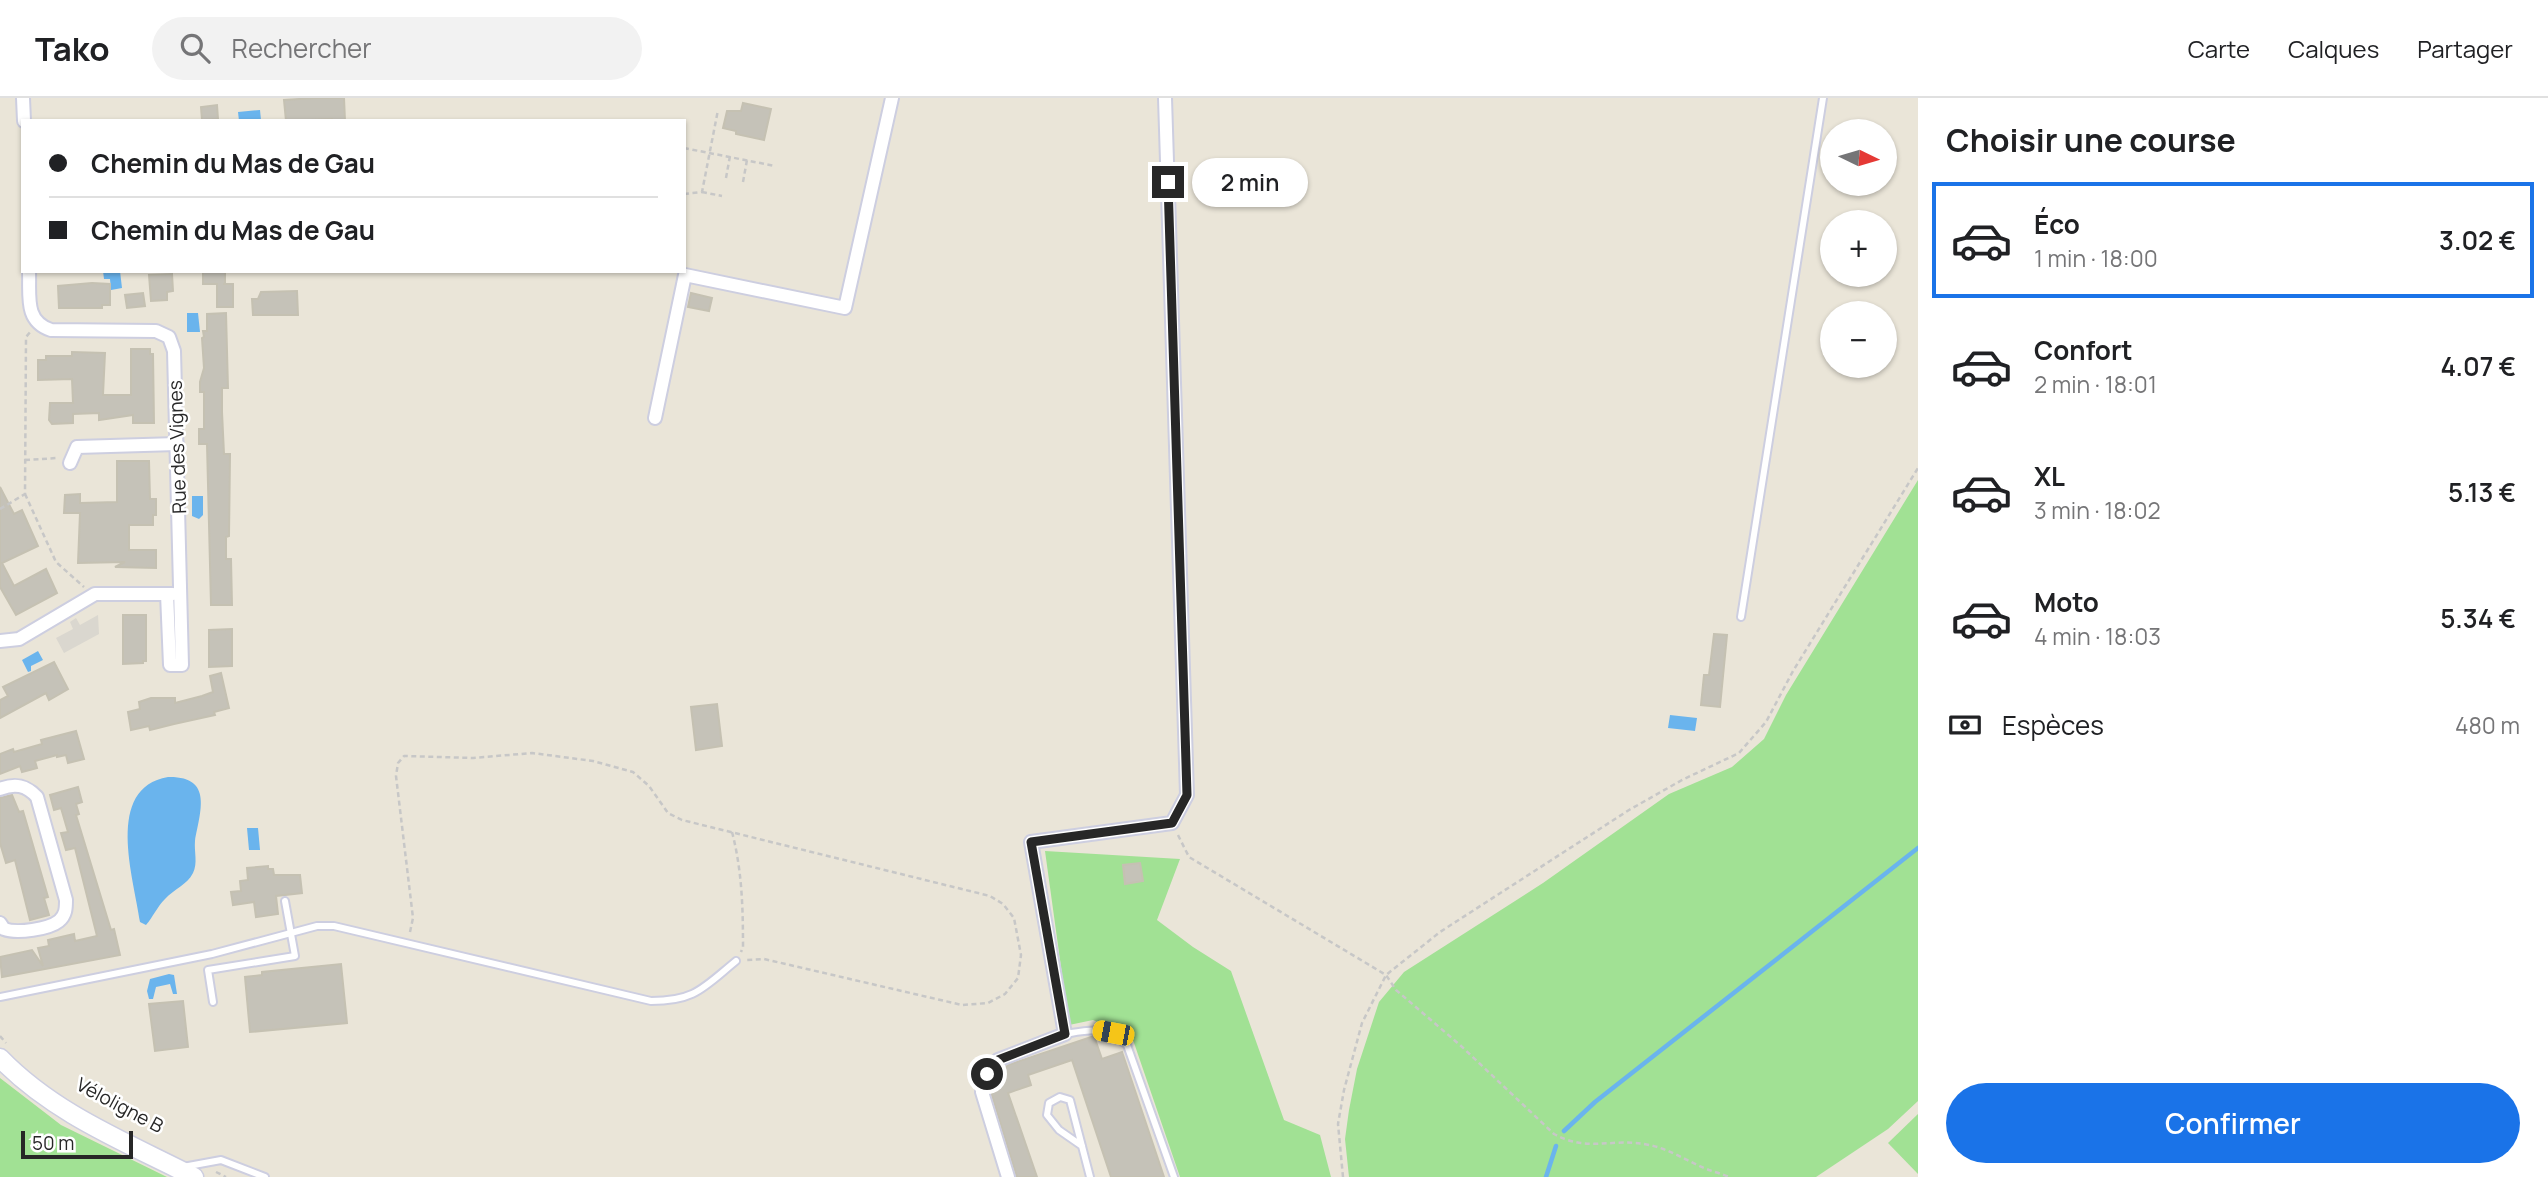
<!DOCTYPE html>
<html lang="fr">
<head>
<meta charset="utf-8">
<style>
  body { margin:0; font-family:Manrope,sans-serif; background:#f2f2f2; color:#202124; height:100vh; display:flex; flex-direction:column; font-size:26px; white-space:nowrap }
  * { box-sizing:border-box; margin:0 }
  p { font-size:23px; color:#757577 }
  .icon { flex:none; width:38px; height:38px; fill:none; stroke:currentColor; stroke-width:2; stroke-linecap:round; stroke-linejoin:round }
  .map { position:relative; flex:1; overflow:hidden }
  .side { display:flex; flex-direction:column; background:#fff; width:630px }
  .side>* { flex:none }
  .banner { position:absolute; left:21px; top:21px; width:665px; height:154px; border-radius:0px; box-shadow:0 2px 5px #0004; display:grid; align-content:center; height:154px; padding:0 28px; background:#fff }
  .needle { width:46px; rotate:95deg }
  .controls { position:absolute; left:1820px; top:21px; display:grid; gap:14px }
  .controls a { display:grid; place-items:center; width:77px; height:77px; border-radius:50%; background:#fff; box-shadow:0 2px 5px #0004; font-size:35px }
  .scale { position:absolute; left:21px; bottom:18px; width:112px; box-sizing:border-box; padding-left:7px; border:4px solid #272727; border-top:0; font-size:19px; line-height:24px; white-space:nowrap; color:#272727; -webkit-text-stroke:5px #fff; paint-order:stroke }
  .end { position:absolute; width:32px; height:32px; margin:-16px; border:9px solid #272727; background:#fff; box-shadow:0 0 0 4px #fff }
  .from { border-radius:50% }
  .bubble { position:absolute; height:49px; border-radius:24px; background:#fff; box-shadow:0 2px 5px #0004; font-size:23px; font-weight:600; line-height:49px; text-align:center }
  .car { position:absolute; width:21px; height:42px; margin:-21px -10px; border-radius:9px; box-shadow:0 0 5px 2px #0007; background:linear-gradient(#f5c518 24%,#345 0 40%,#f5c518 0 76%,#345 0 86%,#f5c518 0) }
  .banner b { display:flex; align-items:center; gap:24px; height:66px; font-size:26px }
  .banner b+b { border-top:2px solid #e0e0e0 }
  .banner i { width:18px; height:18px; background:#202124 }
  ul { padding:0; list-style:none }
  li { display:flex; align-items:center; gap:21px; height:116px; margin:0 14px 10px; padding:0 14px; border:4px solid transparent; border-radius:0px }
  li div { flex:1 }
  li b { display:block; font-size:26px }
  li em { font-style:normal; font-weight:600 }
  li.selected { border-color:#1a73e8 }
  li>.icon { width:63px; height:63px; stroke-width:1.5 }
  h2 { padding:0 28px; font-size:32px; line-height:84px }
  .pay { display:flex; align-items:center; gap:18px; height:77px; padding:0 28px; font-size:26px }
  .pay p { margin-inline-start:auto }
  .primary-button { display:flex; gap:14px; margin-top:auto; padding:14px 28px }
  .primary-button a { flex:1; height:80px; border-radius:42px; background:#1a73e8; color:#fff; font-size:28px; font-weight:600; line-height:80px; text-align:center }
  header { display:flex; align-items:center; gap:42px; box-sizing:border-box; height:98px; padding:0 35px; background:#fff; border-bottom:2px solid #e0e0e0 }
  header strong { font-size:33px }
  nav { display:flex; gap:38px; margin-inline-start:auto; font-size:24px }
  .search { width:490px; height:63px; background:#f2f2f2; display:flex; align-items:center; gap:18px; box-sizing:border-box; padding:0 24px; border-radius:38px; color:#757577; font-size:26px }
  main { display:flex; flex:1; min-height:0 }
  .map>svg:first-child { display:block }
  .green { fill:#a1e194 }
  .plaza { fill:#dad7cf }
  .water { fill:#6ab4ed }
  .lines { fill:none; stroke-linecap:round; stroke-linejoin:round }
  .stream { stroke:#6ab4ed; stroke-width:4.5 }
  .building { fill:#c5c2b8; stroke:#c5c1b2; stroke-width:2 }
  .service-casing { stroke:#cdcee0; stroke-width:10 }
  .minor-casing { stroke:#cdcee0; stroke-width:16 }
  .secondary-casing { stroke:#cdcee0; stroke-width:21 }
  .path { stroke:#c7c7c7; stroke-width:2.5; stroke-dasharray:5 3.5; stroke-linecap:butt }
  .service { stroke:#fff; stroke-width:6 }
  .minor { stroke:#fff; stroke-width:12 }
  .secondary { stroke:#fff; stroke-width:18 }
  .route { stroke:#272727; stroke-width:9 }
  .labels { text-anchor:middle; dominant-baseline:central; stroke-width:5; stroke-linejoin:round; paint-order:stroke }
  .street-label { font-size:19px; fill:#272727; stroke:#fff }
</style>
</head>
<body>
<header>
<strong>Tako</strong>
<div class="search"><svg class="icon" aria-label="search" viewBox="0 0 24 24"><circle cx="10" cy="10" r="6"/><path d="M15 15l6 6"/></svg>Rechercher</div>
<nav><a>Carte</a><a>Calques</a><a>Partager</a></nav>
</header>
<main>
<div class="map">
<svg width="1918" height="1079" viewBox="0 0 1918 1079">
  <rect width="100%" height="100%" fill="#eae5d8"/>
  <g class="green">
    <polygon points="1918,382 1918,1003 1888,1031 1816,1079 1349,1079 1345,1041 1349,1012 1357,971 1379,904 1404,874 1543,785 1669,696 1732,669 1764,641 1786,597"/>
    <polygon points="1045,753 1180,761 1157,822 1193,849 1231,873 1284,1022 1320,1037 1331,1079 1180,1079 1132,939 1093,922 1069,927"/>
    <polygon points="0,980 61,1027 167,1079 0,1079"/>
    <polygon points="1918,1016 1918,1076 1888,1045"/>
  </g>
  <polygon class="plaza" points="98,517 99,536 64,555 56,540 73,531 70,524 76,520 80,527"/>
  <g class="water">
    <polygon points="260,12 261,22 239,23 238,14"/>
    <polygon points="103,173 120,173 122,190 111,192 110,181 104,181"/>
    <polygon points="187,215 198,215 200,234 187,234"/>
    <polygon points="192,398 203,398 203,417 199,421 192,418"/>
    <polygon points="38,553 43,562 31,568 31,573 28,574 22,562"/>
    <polygon points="1670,617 1697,620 1695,633 1668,630"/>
    <path d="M168,679C214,678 200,714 195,743C194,754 198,765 193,775C187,787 174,791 165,801C157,809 153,819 146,827L140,824C134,780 104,690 168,679Z"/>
    <polygon points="247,730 258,730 260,752 249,752"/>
    <polygon points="169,876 174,877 177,896 173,896 170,886 156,889 153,901 149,901 147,893 150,881"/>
  </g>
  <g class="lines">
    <g class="stream">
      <polyline points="1564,1033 1595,1004 1918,750"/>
      <polyline points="1546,1079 1556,1048"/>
    </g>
  </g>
  <g class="building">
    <polygon points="314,0 344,0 345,23 332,23 332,21 286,23 284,2"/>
    <polygon points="743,5 771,11 764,42 736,36 736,33 723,30 727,13 741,13"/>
    <polygon points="217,7 218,21 202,22 201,9"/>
    <polygon points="203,173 225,173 225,186 223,186 233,186 233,209 217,209 217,186 203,186"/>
    <polygon points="172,176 173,193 167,194 167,202 151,203 149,177"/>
    <polygon points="92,185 110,186 110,207 102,207 102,210 59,210 58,188"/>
    <polygon points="297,193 298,217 253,217 252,201 258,201 261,194"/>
    <polygon points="143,195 145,208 127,210 125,197"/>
    <polygon points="691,195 712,200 709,213 688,209"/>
    <polygon points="226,215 228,290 222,290 222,314 224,356 230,356 229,438 226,439 226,461 231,461 232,507 211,507 207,346 199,346 199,331 204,331 204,294 200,294 200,284 204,270 202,240 204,239 203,233 207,233 207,216"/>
    <polygon points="131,251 150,251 150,256 153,256 154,325 133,325 133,317 99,322 99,315 73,316 73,325 52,326 49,322 50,305 73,305 72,281 38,282 38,262 46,262 46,258 72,258 72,254 105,255 103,297 131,297"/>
    <polygon points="117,363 149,363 150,401 156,401 156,417 153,417 153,427 129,427 129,452 156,452 156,470 115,469 125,464 78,465 80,415 64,415 65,397 80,396 80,405 117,404"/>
    <polygon points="0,389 14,416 22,412 38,448 2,465 14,488 46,471 57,495 16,517 0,489"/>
    <polygon points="123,517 146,517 146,563 143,563 143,565 123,566"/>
    <polygon points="232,531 232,568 209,569 209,532"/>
    <polygon points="1714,536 1727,537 1720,609 1701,607 1704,577 1709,577"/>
    <polygon points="54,564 68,591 49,602 46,595 0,620 0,602 8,598 3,589"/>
    <polygon points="221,575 229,610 214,614 215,617 174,626 150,632 149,628 131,632 128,614 140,611 139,604 151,600 175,600 175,605 202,598 213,594 210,578"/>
    <polygon points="717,606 722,648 696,652 691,609"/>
    <polygon points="76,633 84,661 68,665 66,657 57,659 57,657 35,663 37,670 22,674 20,668 0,676 0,656 13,651 14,654 42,646 41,642"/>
    <polygon points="78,689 82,704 76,706 79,716 76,717 111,832 114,831 120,857 2,879 0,859 32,852 43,868 38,850 49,848 48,842 74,836 75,843 97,838 75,750 66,752 61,735 68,734 61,710 54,712 50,697"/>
    <polygon points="12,697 19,714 23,713 48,799 44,800 49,817 30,822 15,762 6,765 0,745 0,700"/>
    <polygon points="1140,765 1143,783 1125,786 1123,767"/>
    <polygon points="268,768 268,771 273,771 274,777 300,777 302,795 276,798 278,816 256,819 254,804 233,807 231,794 241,793 240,783 248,782 247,770"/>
    <polygon points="341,866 347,925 250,934 245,879 262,877 262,874"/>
    <polygon points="183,903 188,949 155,953 149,906"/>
    <polygon points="1094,938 1102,961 1122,954 1164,1079 1111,1079 1072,962 1028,977 1031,987 1008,995 1037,1079 1017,1079 991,994 995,980 1008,967"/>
  </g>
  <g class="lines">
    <g class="service-casing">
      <g id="service">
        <polyline points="1741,519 1823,0"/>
        <path d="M0,899L212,856L317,828H334L651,903C695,903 703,890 736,863"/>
        <polyline points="213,904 208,872 295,858 285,803"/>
        <path d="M1065,936C1094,931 1104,928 1127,947L1174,1079"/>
        <polyline points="1082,1048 1059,1032 1047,1017 1049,1005 1060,999 1070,1002 1090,1079"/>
        <polyline points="183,1069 221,1062 265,1079"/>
      </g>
    </g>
    <g class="minor-casing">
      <g id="minor">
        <polyline points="23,0 24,23"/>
        <path d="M29,173C30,198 24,223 51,232L156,233L169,239L174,253L182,567H170L167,496"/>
        <polyline points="655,320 685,177 845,210 892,0"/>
        <polyline points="70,365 77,349 177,346"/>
        <polyline points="0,543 19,541 95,496 173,496"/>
        <path d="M0,691C15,685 26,687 37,699L66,802C66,810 66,817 59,823C49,831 17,836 4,831L0,825"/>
        <polyline points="1008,1079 982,994 987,976 998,962 1065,936 1031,744 1172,725 1187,697 1165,0"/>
      </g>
    </g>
    <g class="secondary-casing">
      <path id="secondary" d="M0,960C54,1016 126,1044 194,1079"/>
    </g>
    <g class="path">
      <polyline points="684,50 775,68"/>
      <polyline points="726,80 730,58"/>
      <polyline points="743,84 747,62"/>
      <polyline points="702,94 722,98"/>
      <polyline points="684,96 702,94 718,12"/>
      <polyline points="25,362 57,360"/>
      <polyline points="25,396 56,464 84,489"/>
      <polyline points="0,411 25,396 26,239 31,233"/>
      <path d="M732,734C742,772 743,810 743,849L741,854"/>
      <path d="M1178,737L1189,759L1386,877L1396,892L1460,947L1554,1036C1588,1055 1613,1039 1649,1047C1670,1051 1688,1064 1709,1072C1715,1074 1722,1076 1729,1079"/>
      <polyline points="410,834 413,820 396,678 398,665 404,658 473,660 532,655 593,663 633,674 649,688 668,715 682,722 990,798 1003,806 1014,820 1021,857 1018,880 1005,896 988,905 962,907 764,861 746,862"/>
      <polyline points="0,938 6,945"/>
      <polyline points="216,1074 226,1079"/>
      <polyline points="1343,1079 1338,1026 1344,992 1362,925 1386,877 1440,834 1629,712 1682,682 1739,655 1766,624 1793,573 1918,370"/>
    </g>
    <use href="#service" class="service"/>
    <use href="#minor" class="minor"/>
    <use href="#secondary" class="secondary"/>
  </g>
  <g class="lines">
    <polyline class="route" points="987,976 998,962 1065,936 1031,744 1172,725 1187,697 1168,84"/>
  </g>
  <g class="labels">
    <g class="street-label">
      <text transform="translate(177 349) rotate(-92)">Rue des Vignes</text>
      <text transform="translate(120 1007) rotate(28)">Véloligne B</text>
    </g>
  </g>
</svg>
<div class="controls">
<a><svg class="needle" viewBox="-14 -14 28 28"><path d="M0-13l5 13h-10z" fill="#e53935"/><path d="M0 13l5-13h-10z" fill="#757577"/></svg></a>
<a>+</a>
<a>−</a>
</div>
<div class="scale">50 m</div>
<i class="end from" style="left:987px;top:976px"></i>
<i class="end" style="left:1168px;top:84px"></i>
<div class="bubble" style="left:1192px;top:60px;width:116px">2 min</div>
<i class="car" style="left:1113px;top:935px;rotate:281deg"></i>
<div class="banner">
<b><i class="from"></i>Chemin du Mas de Gau</b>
<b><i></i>Chemin du Mas de Gau</b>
</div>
</div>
<section class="side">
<h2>Choisir une course</h2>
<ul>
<li class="selected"><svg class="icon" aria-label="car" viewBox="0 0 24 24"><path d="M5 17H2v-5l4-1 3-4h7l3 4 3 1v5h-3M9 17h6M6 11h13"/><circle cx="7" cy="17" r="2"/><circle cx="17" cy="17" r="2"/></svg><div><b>Éco</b><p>1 min · 18:00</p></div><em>3.02 €</em></li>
<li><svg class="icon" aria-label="car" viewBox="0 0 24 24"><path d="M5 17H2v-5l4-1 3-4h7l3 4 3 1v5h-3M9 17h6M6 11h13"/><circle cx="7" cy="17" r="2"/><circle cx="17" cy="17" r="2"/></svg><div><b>Confort</b><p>2 min · 18:01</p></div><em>4.07 €</em></li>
<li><svg class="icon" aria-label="car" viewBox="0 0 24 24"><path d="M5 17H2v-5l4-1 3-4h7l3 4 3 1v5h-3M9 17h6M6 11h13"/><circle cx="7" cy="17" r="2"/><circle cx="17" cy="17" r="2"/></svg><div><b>XL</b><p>3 min · 18:02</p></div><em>5.13 €</em></li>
<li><svg class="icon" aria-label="car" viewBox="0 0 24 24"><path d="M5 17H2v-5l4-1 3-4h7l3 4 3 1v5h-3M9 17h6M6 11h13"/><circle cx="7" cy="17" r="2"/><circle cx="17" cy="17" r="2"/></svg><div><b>Moto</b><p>4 min · 18:03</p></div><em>5.34 €</em></li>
</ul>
<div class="pay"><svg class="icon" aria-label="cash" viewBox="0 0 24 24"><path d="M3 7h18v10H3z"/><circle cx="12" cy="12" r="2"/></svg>Espèces<p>480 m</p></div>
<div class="primary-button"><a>Confirmer</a></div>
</section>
</main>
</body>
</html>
